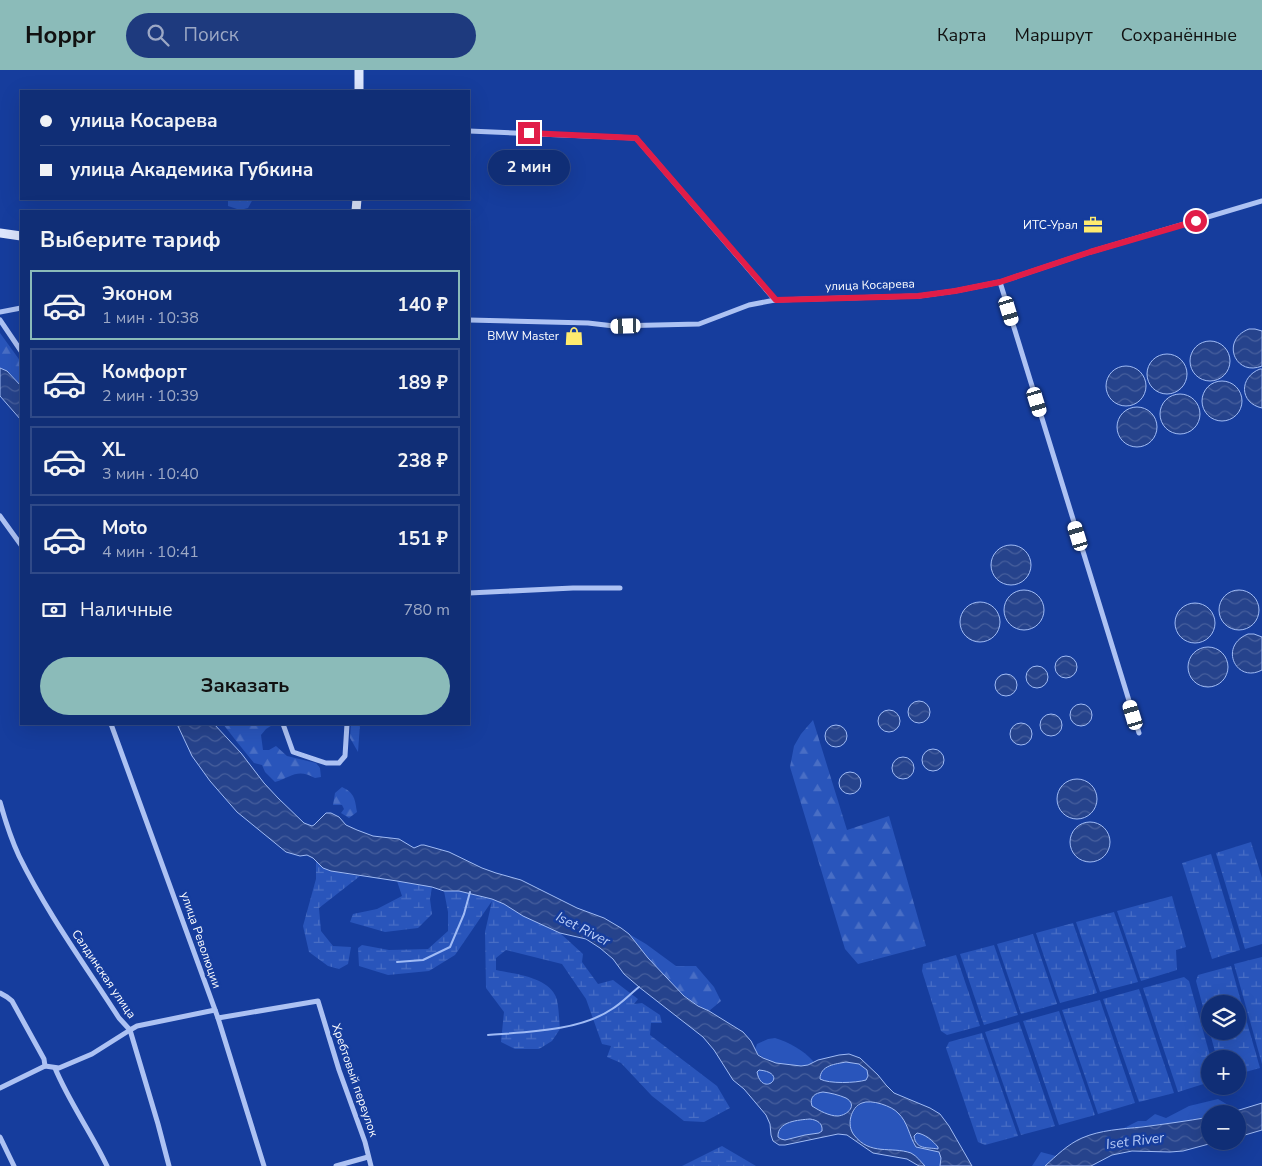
<!DOCTYPE html>
<html lang="ru">
<head>
<meta charset="utf-8">
<style>
  body { margin:0; font-family:"Nunito Sans",sans-serif; background:#1e3a7e; color:#f1f3f6; height:100vh; display:flex; flex-direction:column; font-size:19px; white-space:nowrap }
  * { box-sizing:border-box; margin:0 }
  p { font-size:16px; color:#9ca8c5 }
  .icon { flex:none; width:28px; height:28px; fill:none; stroke:currentColor; stroke-width:2; stroke-linecap:round; stroke-linejoin:round }
  .map { position:relative; flex:1; overflow:hidden }
  .details { position:absolute; left:20px; top:140px; width:450px; height:515px; display:flex; flex-direction:column; background:#102e76; border-radius:0px; box-shadow:0 5px 20px #0002,0 0 0 1px #304a88 }
  .details>* { flex:none }
  .top-card { position:absolute; left:20px; top:20px; width:450px; height:110px; border-radius:0px; box-shadow:0 5px 20px #0002,0 0 0 1px #304a88; display:grid; align-content:center; height:110px; padding:0 20px; background:#102e76 }
  .buttons { position:absolute; left:1201px; top:925px; display:grid; gap:10px }
  .buttons a { display:grid; place-items:center; width:45px; height:45px; border-radius:50%; background:#102e76; box-shadow:0 5px 20px #0002,0 0 0 1px #304a88; font-size:25px }
  .end { position:absolute; width:22px; height:22px; margin:-11px; border:6px solid #e11d48; background:#fff; box-shadow:0 0 0 2px #fff }
  .from { border-radius:50% }
  .bubble { position:absolute; height:35px; border-radius:18px; background:#102e76; box-shadow:0 5px 20px #0002,0 0 0 1px #304a88; font-size:16px; font-weight:700; line-height:35px; text-align:center }
  .car { position:absolute; width:15px; height:30px; margin:-15px -8px; border-radius:6px; box-shadow:0 0 4px 1px #0007; background:linear-gradient(#fff 24%,#345 0 40%,#fff 0 76%,#345 0 86%,#fff 0) }
  .top-card b { display:flex; align-items:center; gap:18px; height:48px; font-size:19px }
  .top-card b+b { border-top:1px solid #304a88 }
  .top-card i { width:12px; height:12px; background:#f1f3f6 }
  ul { padding:0; list-style:none }
  li { display:flex; align-items:center; gap:15px; height:70px; margin:0 10px 8px; padding:0 10px; border:2px solid #304a88; border-radius:0px }
  li div { flex:1 }
  li b { display:block; font-size:19px }
  li em { font-style:normal; font-weight:700 }
  li.active { border-color:#8bbbb9 }
  li>.icon { width:45px; height:45px; stroke-width:1.5 }
  h2 { padding:0 20px; font-size:22px; line-height:60px }
  .pay { display:flex; align-items:center; gap:12px; height:55px; padding:0 20px; font-size:19px }
  .pay p { margin-inline-start:auto }
  .cta { display:flex; gap:10px; margin-top:auto; padding:10px 20px }
  .cta a { flex:1; height:58px; border-radius:30px; background:#8bbbb9; color:#111; font-size:20px; font-weight:700; line-height:58px; text-align:center }
  header { display:flex; align-items:center; gap:30px; box-sizing:border-box; height:70px; padding:0 25px; background:#8bbbb9; color:#111 }
  header strong { font-size:24px }
  nav { display:flex; gap:28px; margin-inline-start:auto; font-size:18px }
  .search { width:350px; height:45px; background:#1e3a7e; display:flex; align-items:center; gap:12px; box-sizing:border-box; padding:0 18px; border-radius:28px; color:#9ca8c5; font-size:19px }
  .map>svg:first-child { display:block }
  .green { fill:#2955bb }
  .forest { fill:url(#forest-firs) }
  .wetland { fill:url(#wetland-marsh); fill-rule:evenodd }
  .park { fill:url(#park-crowns) }
  .water { fill:url(#water-waves); stroke:#a0bbf5; fill-rule:evenodd }
  .lines { fill:none; stroke-linecap:round; stroke-linejoin:round }
  .stream { stroke:#a0bbf5; stroke-width:2 }
  .street { stroke:#adc2f3; stroke-width:5 }
  .secondary { stroke:#dde6fd; stroke-width:9 }
  .route { stroke:#e11d48; stroke-width:6 }
  .labels { text-anchor:middle; dominant-baseline:central; stroke-width:5; stroke-linejoin:round; paint-order:stroke }
  .poi-label { font-size:12px; fill:#fff; stroke:#163d9d; text-anchor:end }
  .street-label { font-size:12px; fill:#fff; stroke:#163d9d }
  .water-label { font-size:14px; font-style:italic; fill:#bacef9; stroke:#163d9d }
</style>
</head>
<body>
<header>
<strong>Hoppr</strong>
<div class="search"><svg class="icon" aria-label="search" viewBox="0 0 24 24"><circle cx="10" cy="10" r="6"/><path d="M15 15l6 6"/></svg>Поиск</div>
<nav><a>Карта</a><a>Маршрут</a><a>Сохранённые</a></nav>
</header>
<div class="map">
<svg width="1262" height="1096" viewBox="0 0 1262 1096">
  <defs>
    <pattern id="forest-firs" width="22" height="20" patternUnits="userSpaceOnUse" patternTransform="scale(1.25)"><rect width="22" height="20" fill="#2955bb"/><path d="M5 1l3.5 6h-7zM16 11l3.5 6h-7z" fill="#496ec5"/></pattern>
    <pattern id="wetland-marsh" width="20" height="14" patternUnits="userSpaceOnUse" patternTransform="scale(1.25)"><rect width="20" height="14" fill="#2955bb"/><path d="M1 5h8M5 5V1M11 12h8M15 12V8" fill="none" stroke="#496ec5"/></pattern>
    <pattern id="park-crowns" width="20" height="18" patternUnits="userSpaceOnUse" patternTransform="scale(1.25)"><rect width="20" height="18" fill="#2955bb"/><path d="M2 6a3 3 0 1 1 6 0M12 15a3 3 0 1 1 6 0" fill="none" stroke="#496ec5"/></pattern>
    <pattern id="water-waves" width="16" height="10" patternUnits="userSpaceOnUse" patternTransform="scale(1.25)"><rect width="16" height="10" fill="#26438c"/><path d="M0 5q4-4 8 0t8 0" fill="none" stroke="#475f9d"/></pattern>
  </defs>
  <rect width="100%" height="100%" fill="#163d9d"/>
  <g class="green">
    <path d="M775,968C789,972 803,980 813,991V993C798,1000 764,994 755,980L757,974L768,969Z"/>
    <path d="M846,992L859,994L867,1000L868,1006L866,1010C856,1013 829,1014 820,1009C820,995 836,994 846,992Z"/>
    <path d="M759,1000C791,1003 762,1029 756,1002Z"/>
    <path d="M823,1022C831,1023 839,1025 846,1028C858,1035 848,1045 838,1046C829,1046 820,1041 812,1036C809,1027 815,1023 823,1022Z"/>
    <polygon points="1218,1029 1230,1036 1231,1043 1210,1044 1210,1047 1178,1052 1114,1060 1124,1058 1138,1051 1146,1051 1155,1044 1166,1048 1189,1036"/>
    <path d="M864,1032C884,1032 900,1038 908,1058C911,1064 912,1072 917,1075C923,1080 932,1079 939,1082L941,1088L940,1096H925C922,1092 918,1088 914,1086C895,1077 877,1085 858,1070C853,1065 850,1061 850,1053C850,1043 856,1037 864,1032Z"/>
    <path d="M810,1049C817,1050 823,1053 822,1061L819,1063L805,1065L785,1070L781,1069L778,1067C777,1051 799,1050 810,1049Z"/>
    <path d="M917,1063C925,1064 933,1071 939,1077L938,1079C927,1077 916,1080 914,1066Z"/>
    <polygon points="1041,1082 1056,1086 1045,1096 1032,1096"/>
  </g>
  <g class="forest">
    <polygon points="0,263 21,292 21,316 7,301 0,298"/>
    <polygon points="813,650 847,760 889,746 926,876 858,894 845,879 790,697 794,676 801,664"/>
    <path d="M223,654H274L266,659L261,665L263,680H269L276,676L287,686L316,693L320,698L321,707L315,708C297,698 292,707 275,712L265,702L262,695L254,693L237,672Z"/>
    <polygon points="351,654 360,654 358,682 350,668"/>
    <path d="M342,717C355,723 355,730 357,742L349,748L341,743L344,739L342,735H333L335,723Z"/>
    <path d="M629,864L646,874L676,896H696L714,917L721,931L709,941C676,926 651,892 629,864Z"/>
  </g>
  <g class="wetland">
    <polygon points="1251,772 1262,808 1262,874 1245,879 1216,783"/>
    <polygon points="1211,784 1240,880 1212,889 1182,793"/>
    <path d="M316,791C329,802 344,804 360,806L319,838L321,861L333,876L351,877L348,894L339,899L328,896L309,882L303,856L316,809Z"/>
    <polygon points="397,811 432,817 430,829 432,844 418,858 385,862 350,852 353,844 377,839 402,826"/>
    <path d="M444,821H459L493,829L504,834L560,863L583,884L582,892L598,914L613,910L638,929L634,934L642,933L660,945L662,953H651L650,965L717,1016L730,1038L704,1052L684,1051L652,1026L621,993L607,987L611,976L602,974L586,929L562,894L506,880L496,888V900C514,904 546,907 555,925C559,931 559,951 560,959L552,971L539,979H515L501,972L504,942L486,918L485,862L492,831L455,885L429,901L388,905L359,896L358,878L362,875L389,880L428,879L448,861V842Z"/>
    <polygon points="1172,826 1186,877 1176,880 1177,900 1141,911 1117,841"/>
    <polygon points="1114,842 1138,912 1100,922 1076,852"/>
    <polygon points="1073,853 1097,923 1060,933 1036,863"/>
    <polygon points="1033,864 1057,934 1021,944 997,874"/>
    <polygon points="994,875 1018,945 984,955 960,884"/>
    <polygon points="956,885 980,956 947,965 941,961 922,901 923,894"/>
    <polygon points="1262,887 1262,994 1234,894"/>
    <path d="M1231,896L1260,998L1238,1004V989H1217L1196,911L1198,905ZM1210,934H1238V961H1210Z"/>
    <polygon points="1184,907 1189,911 1211,989 1210,1012 1178,1022 1143,918"/>
    <polygon points="1139,919 1174,1023 1139,1032 1103,929"/>
    <polygon points="1100,930 1135,1033 1098,1044 1062,940"/>
    <polygon points="1059,941 1095,1045 1059,1055 1023,951"/>
    <polygon points="1019,952 1055,1056 1021,1065 985,962"/>
    <polygon points="982,963 1018,1066 985,1075 978,1072 946,978 949,972"/>
    <polygon points="722,1076 756,1096 682,1096"/>
  </g>
  <polygon class="park" points="228,129 253,129 248,138 240,140 228,136"/>
  <g class="water">
    <path d="M1249,259H1255L1262,261V296C1235,307 1220,270 1249,259Z"/>
    <circle cx="1210" cy="291" r="20"/>
    <circle cx="1167" cy="304" r="20"/>
    <circle cx="1126" cy="316" r="20"/>
    <polygon points="0,298 7,301 21,316 21,350 0,326"/>
    <path d="M1260,299H1262V338C1239,333 1239,307 1260,299Z"/>
    <circle cx="1222" cy="331" r="20"/>
    <circle cx="1180" cy="344" r="20"/>
    <circle cx="1137" cy="357" r="20"/>
    <circle cx="1011" cy="495" r="20"/>
    <circle cx="1239" cy="540" r="20"/>
    <circle cx="1024" cy="540" r="20"/>
    <circle cx="980" cy="552" r="20"/>
    <circle cx="1195" cy="553" r="20"/>
    <path d="M1248,564H1254L1262,567V600C1236,614 1218,576 1248,564Z"/>
    <circle cx="1208" cy="597" r="20"/>
    <circle cx="1066" cy="597" r="11"/>
    <circle cx="1037" cy="607" r="11"/>
    <circle cx="1006" cy="615" r="11"/>
    <circle cx="919" cy="642" r="11"/>
    <circle cx="1081" cy="645" r="11"/>
    <circle cx="889" cy="651" r="11"/>
    <circle cx="1051" cy="655" r="11"/>
    <circle cx="1021" cy="664" r="11"/>
    <path d="M177,654H214L241,683L264,713L278,728L304,753L312,756L314,755L326,743H331L339,747L346,755L357,760L373,766L399,769L414,778L421,775H424L449,782L482,798L496,803L521,810L577,838L604,848L621,858L629,864L648,888L684,926L698,936L709,941L743,962L751,971L758,985L763,988L776,993L801,996L808,995L818,990L839,985L849,984L860,988L878,1005L886,1015L894,1023L930,1038L940,1044L949,1056L972,1096H940L941,1088L939,1082L916,1077C909,1066 908,1052 898,1043C892,1036 871,1029 862,1033C851,1037 846,1055 854,1065C870,1086 891,1076 911,1083C917,1086 921,1092 925,1096H919L907,1089L873,1083L847,1065L838,1064L785,1075H779L773,1071L771,1065L770,1054L766,1045L744,1019L733,1010L714,980L703,967L639,917L624,904L613,889L600,878L586,869L560,863L523,846L504,834L492,829L459,821H444L432,817L397,811L331,801L323,798L313,788L307,785L300,786L286,782L237,742L210,711L192,686ZM846,992L859,994L867,1000L868,1006L866,1010C856,1013 829,1014 820,1009C820,995 836,994 846,992ZM759,1000C791,1003 762,1029 757,1002ZM823,1022C831,1023 839,1025 846,1028C858,1035 848,1045 838,1046C829,1046 820,1041 812,1036C809,1027 815,1023 823,1022ZM810,1049C817,1050 823,1053 822,1061L819,1063L805,1065L785,1070L781,1069L778,1067C777,1051 799,1050 810,1049ZM917,1063C925,1064 933,1071 938,1077V1079C927,1077 916,1080 914,1066Z"/>
    <circle cx="836" cy="666" r="11"/>
    <circle cx="933" cy="690" r="11"/>
    <circle cx="903" cy="698" r="11"/>
    <circle cx="850" cy="713" r="11"/>
    <circle cx="1077" cy="729" r="20"/>
    <circle cx="1090" cy="772" r="20"/>
    <polygon points="1262,1033 1262,1060 1238,1067 1238,1044 1226,1044"/>
    <path d="M1210,1047V1071H1220L1183,1081L1170,1082L1132,1081L1112,1085L1091,1096H1045C1056,1086 1068,1074 1082,1068C1100,1060 1122,1059 1142,1057C1165,1054 1187,1051 1210,1047Z"/>
  </g>
  <g class="lines">
    <g class="stream">
      <polyline points="397,892 423,890 450,877 464,844 470,822"/>
      <path d="M488,965C527,962 580,961 612,939C622,933 630,924 639,917"/>
    </g>
    <g class="street">
      <polyline points="469,61 636,68 775,230"/>
      <polyline points="1000,212 1139,663"/>
      <polyline points="0,242 21,238"/>
      <polyline points="0,250 21,281"/>
      <polyline points="469,250 588,253 614,256 699,254 749,235 775,230 919,226 955,221 1000,212 1090,182 1262,131"/>
      <polyline points="0,446 21,475"/>
      <polyline points="469,523 573,518 620,518"/>
      <polyline points="111,654 218,948 264,1096"/>
      <polyline points="283,654 293,682 326,693 339,693 345,686 347,654"/>
      <path d="M0,732C5,750 11,769 19,786C47,843 85,895 119,948L130,960L158,1054L169,1096"/>
      <polyline points="0,923 7,927 12,931 44,989 45,996"/>
      <polyline points="218,948 318,931 339,1000 365,1072 371,1096"/>
      <path d="M55,998C69,1032 91,1062 107,1096"/>
      <polyline points="0,1018 45,996 59,998 92,984 130,960 137,956 215,940"/>
      <polyline points="0,1067 14,1096"/>
      <polyline points="336,1096 368,1087"/>
    </g>
    <g class="secondary">
      <polyline points="359,21 359,0"/>
      <polyline points="356,141 357,129"/>
      <polyline points="0,163 21,166"/>
    </g>
  </g>
  <g class="lines">
    <polyline class="route" points="529,63 636,68 776,230 918,226 955,221 1000,212 1090,182 1196,151"/>
  </g>
  <defs>
    <g id="office-bare" transform="scale(1.5)"><path d="M-6-3h4V-5.5h4V-3h4V5H-6ZM-1-4.5V-3h2v-1.5ZM-6 0V1H6V0Z" fill="#ffeb6f" stroke="#163d9d" stroke-width="2.5" paint-order="stroke"/></g>
    <g id="shop-bare" transform="scale(1.5)"><path d="M-5-2.5h2.3a2.7 3.5 0 0 1 5.4 0H5L5.5 6h-11ZM-1.5-2.5h3a1.5 2.3 0 0 0-3 0Z" fill="#ffeb6f" stroke="#163d9d" stroke-width="2.5" paint-order="stroke"/></g>
  </defs>
  <g fill-rule="evenodd">
    <use href="#office-bare" x="1093" y="155"/>
    <use href="#shop-bare" x="574" y="266"/>
  </g>
  <g class="labels">
    <g class="poi-label">
      <text x="1078" y="155">ИТС-Урал</text>
      <text x="559" y="266">BMW Master</text>
    </g>
    <g class="street-label">
      <text transform="translate(870 215) rotate(-2)">улица Косарева</text>
      <text transform="translate(201 870) rotate(71)">улица Революции</text>
      <text transform="translate(104 904) rotate(56)">Салдинская улица</text>
      <text transform="translate(355 1010) rotate(71)">Хребтовый переулок</text>
    </g>
    <g class="water-label">
      <text transform="translate(583 859) rotate(27)">Iset River</text>
      <text transform="translate(1135 1071) rotate(-7)">Iset River</text>
    </g>
  </g>
</svg>
<div class="buttons">
<a><svg class="icon" aria-label="layers" viewBox="0 0 24 24"><path d="M12 4l9 5-9 5-9-5zM3 14l9 5 9-5"/></svg></a>
<a>+</a>
<a>−</a>
</div>
<i class="end from" style="left:1196px;top:151px"></i>
<i class="end" style="left:529px;top:63px"></i>
<div class="bubble" style="left:488px;top:80px;width:82px">2 мин</div>
<i class="car" style="left:1009px;top:241px;rotate:163deg"></i>
<i class="car" style="left:626px;top:256px;rotate:268deg"></i>
<i class="car" style="left:1037px;top:332px;rotate:163deg"></i>
<i class="car" style="left:1078px;top:466px;rotate:343deg"></i>
<i class="car" style="left:1133px;top:645px;rotate:343deg"></i>
<div class="top-card">
<b><i class="from"></i>улица Косарева</b>
<b><i></i>улица Академика Губкина</b>
</div>
<section class="details">
<h2>Выберите тариф</h2>
<ul>
<li class="active"><svg class="icon" aria-label="car" viewBox="0 0 24 24"><path d="M5 17H2v-5l4-1 3-4h7l3 4 3 1v5h-3M9 17h6M6 11h13"/><circle cx="7" cy="17" r="2"/><circle cx="17" cy="17" r="2"/></svg><div><b>Эконом</b><p>1 мин · 10:38</p></div><em>140 ₽</em></li>
<li><svg class="icon" aria-label="car" viewBox="0 0 24 24"><path d="M5 17H2v-5l4-1 3-4h7l3 4 3 1v5h-3M9 17h6M6 11h13"/><circle cx="7" cy="17" r="2"/><circle cx="17" cy="17" r="2"/></svg><div><b>Комфорт</b><p>2 мин · 10:39</p></div><em>189 ₽</em></li>
<li><svg class="icon" aria-label="car" viewBox="0 0 24 24"><path d="M5 17H2v-5l4-1 3-4h7l3 4 3 1v5h-3M9 17h6M6 11h13"/><circle cx="7" cy="17" r="2"/><circle cx="17" cy="17" r="2"/></svg><div><b>XL</b><p>3 мин · 10:40</p></div><em>238 ₽</em></li>
<li><svg class="icon" aria-label="car" viewBox="0 0 24 24"><path d="M5 17H2v-5l4-1 3-4h7l3 4 3 1v5h-3M9 17h6M6 11h13"/><circle cx="7" cy="17" r="2"/><circle cx="17" cy="17" r="2"/></svg><div><b>Moto</b><p>4 мин · 10:41</p></div><em>151 ₽</em></li>
</ul>
<div class="pay"><svg class="icon" aria-label="cash" viewBox="0 0 24 24"><path d="M3 7h18v10H3z"/><circle cx="12" cy="12" r="2"/></svg>Наличные<p>780 m</p></div>
<div class="cta"><a>Заказать</a></div>
</section>
</div>
</body>
</html>
